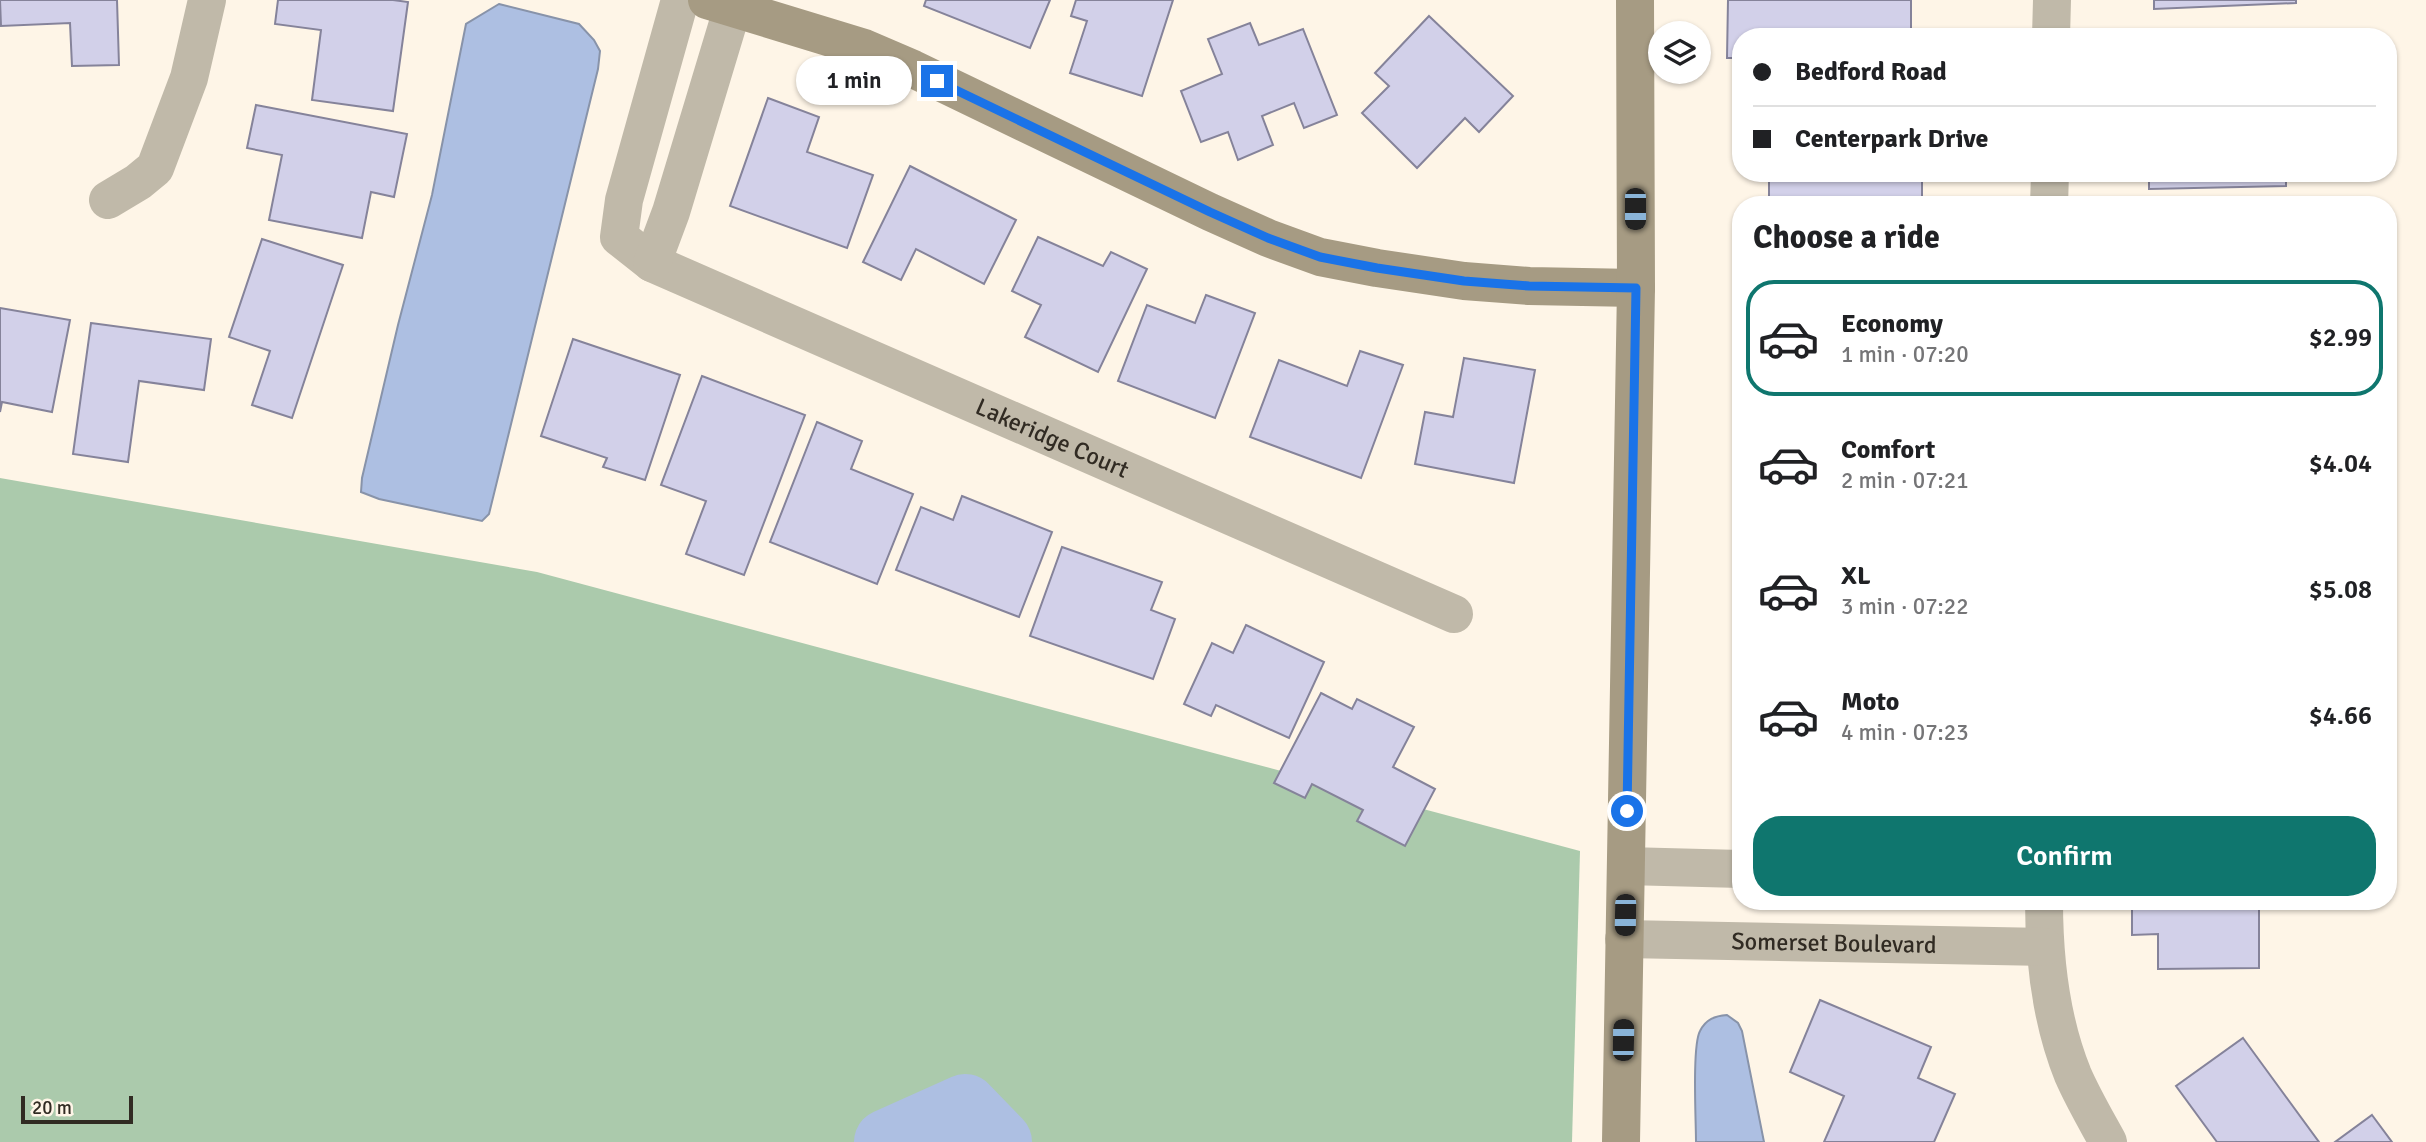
<!DOCTYPE html>
<html lang="en">
<head>
<meta charset="utf-8">
<style>
  body { margin:0; font-family:Signika,sans-serif; background:#f2f2f2; color:#202124; height:100vh; display:flex; flex-direction:column; font-size:26px; white-space:nowrap }
  * { box-sizing:border-box; margin:0 }
  p { font-size:23px; color:#757577 }
  .icon { flex:none; width:38px; height:38px; fill:none; stroke:currentColor; stroke-width:2; stroke-linecap:round; stroke-linejoin:round }
  .map { position:relative; flex:1; overflow:hidden }
  .side { position:absolute; left:1732px; top:196px; width:665px; height:714px; display:flex; flex-direction:column; background:#fff; border-radius:28px; box-shadow:0 2px 5px #0004 }
  .side>* { flex:none }
  .banner { position:absolute; left:1732px; top:28px; width:665px; height:154px; border-radius:28px; box-shadow:0 2px 5px #0004; display:grid; align-content:center; height:154px; padding:0 21px; background:#fff }
  .buttons { position:absolute; left:1648px; top:21px; display:grid; gap:14px }
  .buttons a { display:grid; place-items:center; width:63px; height:63px; border-radius:50%; background:#fff; box-shadow:0 2px 5px #0004; font-size:35px }
  .scale { position:absolute; left:21px; bottom:18px; width:112px; box-sizing:border-box; padding-left:7px; border:4px solid #312b23; border-top:0; font-size:19px; line-height:24px; white-space:nowrap; color:#312b23; -webkit-text-stroke:5px #fef5e7; paint-order:stroke }
  .end { position:absolute; width:32px; height:32px; margin:-16px; border:9px solid #1a73e8; background:#fff; box-shadow:0 0 0 4px #fff }
  .from { border-radius:50% }
  .bubble { position:absolute; height:49px; border-radius:24px; background:#fff; box-shadow:0 2px 5px #0004; font-size:23px; font-weight:600; line-height:49px; text-align:center }
  .car { position:absolute; width:21px; height:42px; margin:-21px -10px; border-radius:9px; box-shadow:0 0 5px 2px #0007; background:linear-gradient(#222 24%,#8ab4d8 0 40%,#222 0 76%,#8ab4d8 0 86%,#222 0) }
  .banner b { display:flex; align-items:center; gap:24px; height:66px; font-size:26px }
  .banner b+b { border-top:2px solid #e0e0e0 }
  .banner i { width:18px; height:18px; background:#202124 }
  ul { padding:0; list-style:none }
  li { display:flex; align-items:center; gap:21px; height:116px; margin:0 14px 10px; padding:0 7px; border:4px solid transparent; border-radius:28px }
  li div { flex:1 }
  li b { display:block; font-size:26px }
  li em { font-style:normal; font-weight:600 }
  li.on { border-color:#0f766e }
  li>.icon { width:63px; height:63px; stroke-width:1.5 }
  h2 { padding:0 21px; font-size:32px; line-height:84px }
  .primary-button { display:flex; gap:14px; margin-top:auto; padding:14px 21px }
  .primary-button a { flex:1; height:80px; border-radius:28px; background:#0f766e; color:#fff; font-size:28px; font-weight:600; line-height:80px; text-align:center }
  .map>svg:first-child { display:block }
  .forest { fill:#abcaac }
  .water { fill:#adbfe2; stroke:#8893a9; stroke-width:2 }
  .lines { fill:none; stroke-linecap:round; stroke-linejoin:round }
  .river { stroke:#adbfe2; stroke-width:66 }
  .building { fill:#d2d0e9; stroke:#85839a; stroke-width:2 }
  .street { stroke:#c0b9a9; stroke-width:38 }
  .secondary { stroke:#a69b83; stroke-width:38 }
  .route { stroke:#1a73e8; stroke-width:9 }
  .labels { text-anchor:middle; dominant-baseline:central; stroke-width:6; stroke-linejoin:round; paint-order:stroke }
  .street-label { font-size:24px; fill:#312b23; stroke:#fef5e7 }
</style>
</head>
<body>
<div class="map">
<svg width="2426" height="1142" viewBox="0 0 2426 1142">
  <rect width="100%" height="100%" fill="#fef5e7"/>
  <polygon class="forest" points="0,478 537,572 1580,851 1572,1142 0,1142"/>
  <g class="water">
    <polygon points="499,4 579,24 594,40 600,51 598,69 489,514 482,521 379,499 361,492 362,478 398,325 432,195 466,24"/>
    <path d="M1727,1015L1738,1023L1742,1031L1764,1142H1696C1696,1120 1692,1046 1700,1031C1706,1019 1715,1016 1727,1015Z"/>
  </g>
  <g class="lines">
    <polyline class="river" points="887,1142 965,1107 999,1142"/>
  </g>
  <g class="building">
    <polygon points="0,0 117,0 119,65 72,66 70,23 1,26"/>
    <polygon points="278,0 393,0 408,2 393,111 312,100 321,30 275,24"/>
    <polygon points="926,0 1050,0 1030,48 924,6"/>
    <polygon points="1076,0 1173,0 1142,96 1070,73 1087,21 1071,16"/>
    <polygon points="1728,0 1911,0 1911,37 1741,37 1741,58 1727,58"/>
    <polygon points="2154,0 2296,0 2296,3 2154,9"/>
    <polygon points="1429,16 1513,96 1479,132 1465,118 1417,168 1362,113 1389,86 1375,73"/>
    <polygon points="1250,23 1259,45 1303,29 1337,115 1304,128 1294,103 1262,116 1273,145 1238,160 1228,132 1201,142 1181,91 1222,74 1208,39"/>
    <polygon points="768,98 819,117 807,152 873,175 847,248 730,206"/>
    <polygon points="256,105 407,134 394,197 371,192 362,238 269,220 282,155 247,148"/>
    <polygon points="910,166 1016,220 984,284 916,249 901,280 863,262"/>
    <rect x="1769" y="173" width="153" height="32"/>
    <polygon points="2149,173 2286,173 2286,186 2149,189"/>
    <polygon points="1038,237 1103,266 1111,252 1147,269 1098,372 1025,337 1041,305 1012,291"/>
    <polygon points="262,239 343,265 292,418 252,405 270,351 229,337"/>
    <polygon points="1206,295 1255,313 1215,418 1118,381 1147,305 1195,323"/>
    <polygon points="0,308 70,320 52,412 2,402 0,412"/>
    <polygon points="91,323 211,339 204,390 139,381 128,462 73,454"/>
    <polygon points="573,339 680,375 645,480 603,467 607,458 541,436"/>
    <polygon points="1360,351 1403,365 1361,478 1250,437 1279,360 1347,386"/>
    <polygon points="1464,358 1535,370 1514,483 1415,464 1425,412 1453,417"/>
    <polygon points="702,376 805,415 744,575 686,554 706,501 661,485"/>
    <polygon points="817,422 862,441 851,469 913,494 877,584 770,542"/>
    <polygon points="962,496 1052,532 1019,617 896,570 921,507 953,520"/>
    <polygon points="1062,547 1162,582 1151,610 1175,619 1153,679 1030,636"/>
    <polygon points="1246,625 1324,662 1289,738 1216,705 1211,716 1184,704 1212,643 1233,653"/>
    <polygon points="1321,693 1352,709 1357,699 1414,727 1393,767 1435,789 1405,846 1357,821 1363,810 1312,784 1305,798 1274,783"/>
    <polygon points="2259,901 2259,968 2158,969 2158,934 2132,935 2132,902"/>
    <polygon points="1820,1000 1931,1047 1918,1078 1955,1094 1934,1142 1824,1142 1844,1096 1790,1072"/>
    <polygon points="2243,1038 2319,1142 2217,1142 2176,1086"/>
    <polygon points="2372,1115 2392,1142 2335,1142"/>
  </g>
  <g class="lines">
    <g class="street">
      <path id="s1" d="M680,0L624,200L619,237L652,263L1454,614"/>
      <polyline points="2051,37 2052,0"/>
      <polyline points="108,200 138,182 155,168 189,78 207,0"/>
      <polyline points="2049,205 2050,173"/>
      <polyline points="652,263 671,212 735,0"/>
      <polyline points="1626,866 1741,869"/>
      <path d="M2044,901C2044,959 2051,1021 2073,1075C2083,1098 2096,1120 2108,1142"/>
      <path id="s2" d="M1624,939L2044,947"/>
    </g>
    <g class="secondary">
      <polyline points="707,0 864,48 913,69 1210,212 1268,238 1320,257 1377,268 1464,281 1529,286 1636,288"/>
      <polyline points="1621,1142 1636,288 1635,0"/>
    </g>
  </g>
  <g class="lines">
    <polyline class="route" points="937,81 1210,212 1268,238 1320,257 1377,268 1464,281 1529,286 1636,288 1627,811"/>
  </g>
  <g class="labels">
    <g class="street-label">
      <text stroke="none"><textPath href="#s1" startOffset="724">Lakeridge Court</textPath></text>
      <text stroke="none"><textPath href="#s2" startOffset="210">Somerset Boulevard</textPath></text>
    </g>
  </g>
</svg>
<div class="buttons">
<a><svg class="icon" aria-label="layers" viewBox="0 0 24 24"><path d="M12 4l9 5-9 5-9-5zM3 14l9 5 9-5"/></svg></a>
</div>
<div class="scale">20 m</div>
<i class="end from" style="left:1627px;top:811px"></i>
<i class="end" style="left:937px;top:81px"></i>
<div class="bubble" style="left:796px;top:56px;width:116px">1 min</div>
<i class="car" style="left:1635px;top:209px;rotate:180deg"></i>
<i class="car" style="left:1625px;top:915px;rotate:181deg"></i>
<i class="car" style="left:1623px;top:1040px;rotate:1deg"></i>
<div class="banner">
<b><i class="from"></i>Bedford Road</b>
<b><i></i>Centerpark Drive</b>
</div>
<section class="side">
<h2>Choose a ride</h2>
<ul>
<li class="on"><svg class="icon" aria-label="car" viewBox="0 0 24 24"><path d="M5 17H2v-5l4-1 3-4h7l3 4 3 1v5h-3M9 17h6M6 11h13"/><circle cx="7" cy="17" r="2"/><circle cx="17" cy="17" r="2"/></svg><div><b>Economy</b><p>1 min · 07:20</p></div><em>$2.99</em></li>
<li><svg class="icon" aria-label="car" viewBox="0 0 24 24"><path d="M5 17H2v-5l4-1 3-4h7l3 4 3 1v5h-3M9 17h6M6 11h13"/><circle cx="7" cy="17" r="2"/><circle cx="17" cy="17" r="2"/></svg><div><b>Comfort</b><p>2 min · 07:21</p></div><em>$4.04</em></li>
<li><svg class="icon" aria-label="car" viewBox="0 0 24 24"><path d="M5 17H2v-5l4-1 3-4h7l3 4 3 1v5h-3M9 17h6M6 11h13"/><circle cx="7" cy="17" r="2"/><circle cx="17" cy="17" r="2"/></svg><div><b>XL</b><p>3 min · 07:22</p></div><em>$5.08</em></li>
<li><svg class="icon" aria-label="car" viewBox="0 0 24 24"><path d="M5 17H2v-5l4-1 3-4h7l3 4 3 1v5h-3M9 17h6M6 11h13"/><circle cx="7" cy="17" r="2"/><circle cx="17" cy="17" r="2"/></svg><div><b>Moto</b><p>4 min · 07:23</p></div><em>$4.66</em></li>
</ul>
<div class="primary-button"><a>Confirm</a></div>
</section>
</div>
</body>
</html>
